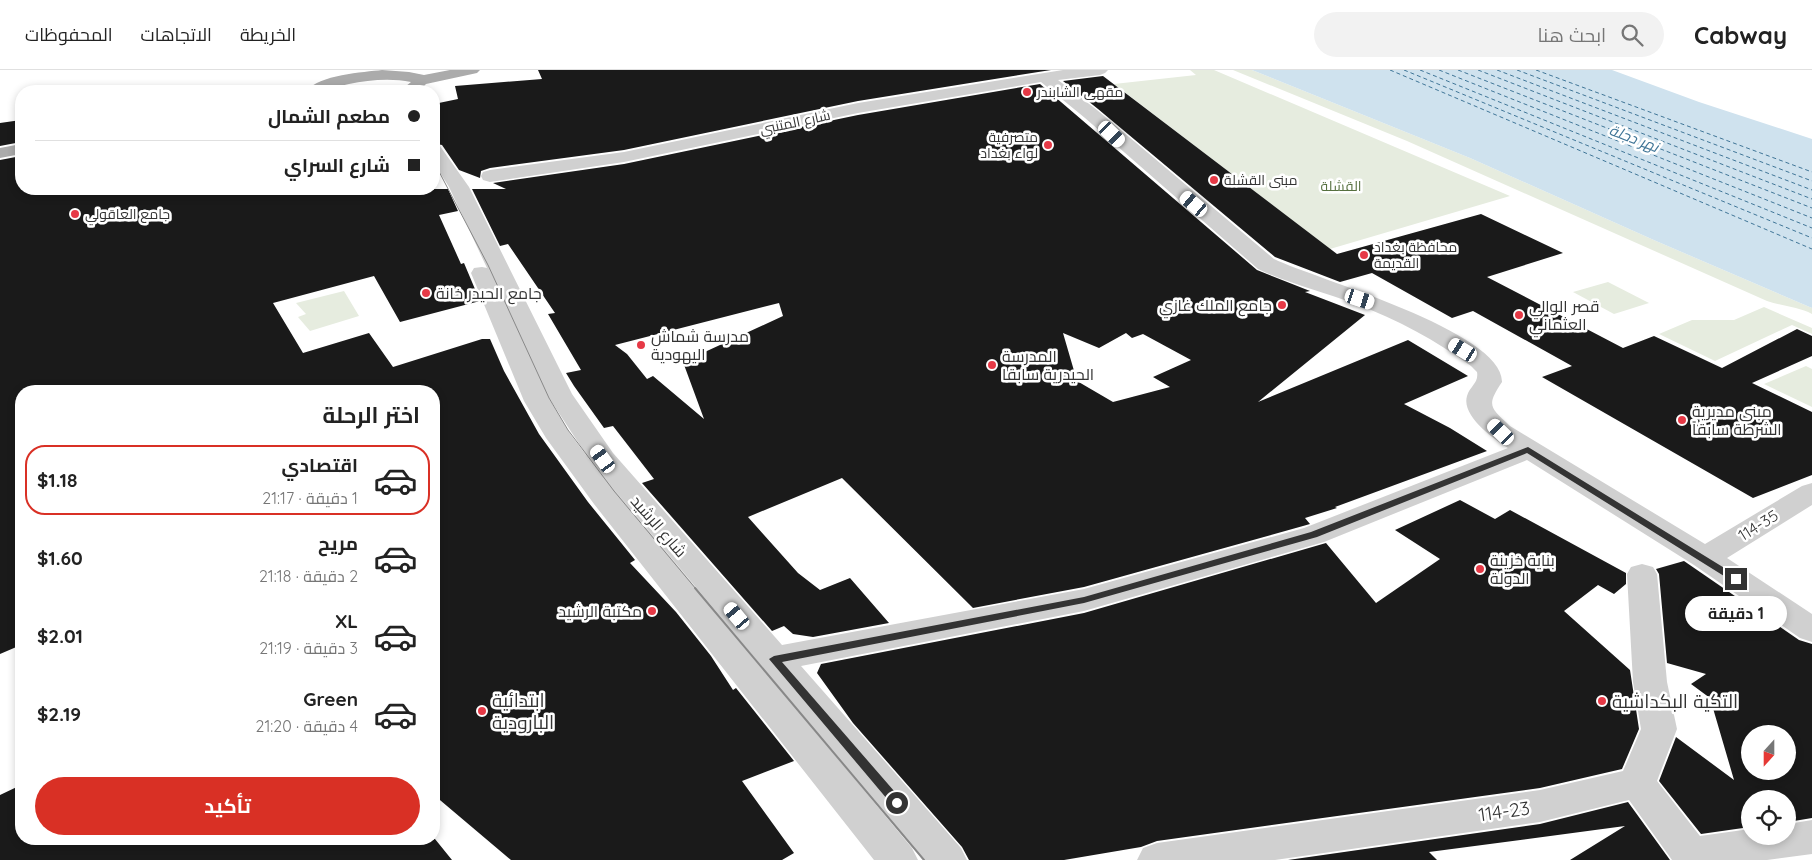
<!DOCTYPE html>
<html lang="ar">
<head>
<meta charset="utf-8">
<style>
  body { margin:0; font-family:Quicksand,Cairo,sans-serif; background:#f2f2f2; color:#222; direction:rtl; height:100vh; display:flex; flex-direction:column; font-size:19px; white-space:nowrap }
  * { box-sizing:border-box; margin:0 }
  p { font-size:16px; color:#767676 }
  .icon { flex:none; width:28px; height:28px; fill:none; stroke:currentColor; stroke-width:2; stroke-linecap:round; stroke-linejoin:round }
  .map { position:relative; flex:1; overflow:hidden; direction:ltr }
  .side { position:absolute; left:15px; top:315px; width:425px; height:460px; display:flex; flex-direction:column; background:#fff; border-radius:20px; box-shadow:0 2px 8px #0003; direction:rtl }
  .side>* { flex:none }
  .top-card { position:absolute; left:15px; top:15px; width:425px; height:110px; border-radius:20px; box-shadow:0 2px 8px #0003; direction:rtl; display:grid; align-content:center; height:110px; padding:0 20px; background:#fff }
  .needle { width:32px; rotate:201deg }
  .tools { position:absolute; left:1741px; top:655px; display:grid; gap:10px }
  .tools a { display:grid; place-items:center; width:55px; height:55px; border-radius:50%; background:#fff; box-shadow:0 2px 8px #0003; font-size:25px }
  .end { position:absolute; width:22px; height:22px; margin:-11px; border:6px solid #333; background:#fff; box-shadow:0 0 0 2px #fff }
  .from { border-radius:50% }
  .bubble { position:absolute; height:35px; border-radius:18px; background:#fff; box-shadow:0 2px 8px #0003; font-size:16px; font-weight:700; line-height:35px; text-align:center; direction:rtl }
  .car { position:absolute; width:15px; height:30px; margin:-15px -8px; border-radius:6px; box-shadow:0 0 4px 1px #0007; background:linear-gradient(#fff 24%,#345 0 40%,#fff 0 76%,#345 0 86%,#fff 0) }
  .top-card b { display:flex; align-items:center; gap:18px; height:48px; font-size:19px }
  .top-card b+b { border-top:1px solid #e0e0e0 }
  .top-card i { width:12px; height:12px; background:#222 }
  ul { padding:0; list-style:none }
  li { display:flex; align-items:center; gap:15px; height:70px; margin:0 10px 8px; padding:0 10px; border:2px solid transparent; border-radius:20px }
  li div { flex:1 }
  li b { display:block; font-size:19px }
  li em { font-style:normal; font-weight:700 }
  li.selected { border-color:#d93025 }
  li>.icon { width:45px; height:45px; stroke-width:1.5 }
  h2 { padding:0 20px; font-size:22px; line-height:60px }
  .button { display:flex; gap:10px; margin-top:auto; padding:10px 20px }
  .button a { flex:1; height:58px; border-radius:30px; background:#d93025; color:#fff; font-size:20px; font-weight:700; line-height:58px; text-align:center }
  header { display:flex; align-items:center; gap:30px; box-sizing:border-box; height:70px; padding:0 25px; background:#fff; border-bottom:1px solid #e0e0e0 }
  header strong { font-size:24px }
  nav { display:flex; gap:28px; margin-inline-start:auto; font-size:18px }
  .search { width:350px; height:45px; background:#f2f2f2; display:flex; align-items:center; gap:12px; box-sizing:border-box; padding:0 18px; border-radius:28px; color:#767676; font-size:19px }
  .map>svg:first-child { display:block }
  .green { fill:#e6ecdf }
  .water { fill:#cfe2ee }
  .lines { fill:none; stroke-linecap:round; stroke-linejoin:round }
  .ferry { stroke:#3f7597; stroke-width:1; stroke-dasharray:4 3; stroke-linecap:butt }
  .building { fill:#1a1a1a; fill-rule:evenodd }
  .minor { fill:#d0d0d0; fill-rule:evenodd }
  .major { fill:#ababab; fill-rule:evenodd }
  .tram-far1 { stroke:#888; stroke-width:1 }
  .tram { stroke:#888; stroke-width:2 }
  .route { fill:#333 }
  .poi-dot { fill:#e63946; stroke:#fff; stroke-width:2 }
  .labels { text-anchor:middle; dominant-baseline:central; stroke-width:5; stroke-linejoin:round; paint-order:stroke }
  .far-poi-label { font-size:14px; fill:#333; stroke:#fff; text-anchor:start }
  .far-street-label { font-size:14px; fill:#333; stroke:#fff }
  .far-park-label { font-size:14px; fill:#56703f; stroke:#fff }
  .far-water-label { font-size:15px; font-style:italic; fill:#3f7597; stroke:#fff }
  .poi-label { font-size:16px; fill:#333; stroke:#fff; text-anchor:start }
  .street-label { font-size:16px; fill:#333; stroke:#fff }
  .near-poi-label { font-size:19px; fill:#333; stroke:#fff; text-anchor:start }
  .near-street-label { font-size:19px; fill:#333; stroke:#fff }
</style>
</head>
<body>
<header>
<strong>Cabway</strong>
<div class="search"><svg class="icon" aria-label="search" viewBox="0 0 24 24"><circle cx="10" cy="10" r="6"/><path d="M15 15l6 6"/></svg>ابحث هنا</div>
<nav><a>الخريطة</a><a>الاتجاهات</a><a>المحفوظات</a></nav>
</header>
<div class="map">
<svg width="1812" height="790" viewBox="0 0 1812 790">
  <rect width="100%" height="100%" fill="#fff"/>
  <g class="green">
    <polygon points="1190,0 1214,0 1510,126 1330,179 1114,14 1196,5"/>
    <path d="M1233,0H1252L1470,88L1656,171L1812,238V244C1799,237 1782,236 1767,231L1407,71Z"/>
    <polygon points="1608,212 1649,233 1614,244 1573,222"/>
    <polygon points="344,221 359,246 310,261 298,247 306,244 296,233"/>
    <polygon points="1764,237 1812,258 1812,264 1792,255 1715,291 1659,264 1692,250 1734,250"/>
    <polygon points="1806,296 1812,299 1812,337 1764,314"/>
  </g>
  <polygon class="water" points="1252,0 1612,0 1699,32 1812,69 1812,238 1656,171 1470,88"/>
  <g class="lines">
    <g class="ferry">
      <polyline points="1390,0 1812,179"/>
      <polyline points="1404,0 1812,168"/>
      <polyline points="1420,0 1812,158"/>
      <polyline points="1439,0 1812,148"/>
      <polyline points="1458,0 1812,138"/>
      <polyline points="1478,0 1812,129"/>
      <polyline points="1497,0 1812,120"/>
      <polyline points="1517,0 1812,111"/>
      <polyline points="1536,0 1812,102"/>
    </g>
  </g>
  <g class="building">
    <polygon points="538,0 1051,0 858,31 624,80 490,98 481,101 480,108 459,100 442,75 437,74 434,69 434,34 458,29 455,16 542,9"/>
    <polygon points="1103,6 1337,184 1481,144 1563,183 1487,207 1623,278 1654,266 1722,298 1797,259 1812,266 1812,286 1752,313 1812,342 1812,405 1753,428 1542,307 1572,296 1473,241 1452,248 1372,203 1340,212 1275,187 1098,39 1063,11"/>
    <path d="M1040,14L1257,200L1310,221L1305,222L1365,245L1258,332L1408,270L1468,306L1404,334L1450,358L1487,381L1335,437L1337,438L1305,448L1310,454L1303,456L1084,517L973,538L842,408L748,447L798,503L820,520L850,508L889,553L813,567L793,564L784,556L772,561L642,413L654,409L613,356L604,358L574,316L566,303L581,300L548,244L555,243L508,174L500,176L472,119H506L493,113L624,94L858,45ZM779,233L783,246L683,292L704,349L653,306L647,309L627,284L615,275ZM1063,263L1099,278L1126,263L1132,268L1143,264L1191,290L1153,307L1170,317L1113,332L1077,311Z"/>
    <polygon points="21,50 21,72 0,76 0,53"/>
    <polygon points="21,86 21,119 448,119 458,141 439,145 461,194 464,193 480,231 400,252 374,206 273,233 303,283 369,263 393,297 482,269 490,269 504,301 539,364 588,432 635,490 630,493 676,542 711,586 733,620 736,618 794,691 742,711 794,783 782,790 511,790 434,725 434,321 21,321 21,575 0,584 0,90"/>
    <polygon points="1460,430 1495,449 1510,440 1626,503 1626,514 1614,524 1598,515 1564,541 1630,600 1639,659 1622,699 1540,718 1157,771 1141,777 1064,790 969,790 962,777 853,653 817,603 821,594 1084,543 1326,473 1376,533 1440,489 1395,460"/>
    <path d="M1684,491L1799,570L1812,574V748L1788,752V729H1750V757L1701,764L1659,711L1676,667L1734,710L1710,628L1691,614L1706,604L1667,593L1659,504L1656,499ZM1750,664H1788V701H1750Z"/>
    <polygon points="21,715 21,769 435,769 452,790 0,790 0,725"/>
    <polygon points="1628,732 1670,790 1570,790 1625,756 1429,782 1437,790 1288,790 1540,754"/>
  </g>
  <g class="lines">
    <g class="minor">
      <path d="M1063,0H1108L1105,3L1100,5L1058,10L1097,40L1274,189C1315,209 1503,261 1502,312C1486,336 1490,337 1510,356L1705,474L1802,416L1812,413V435L1727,488L1812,544V572L1800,568L1694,495L1527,390L1324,472L1084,541L801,596L961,778L967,790H923L594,395L912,778L918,790H874L594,434L546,368L524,331L471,203L474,198L482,197L487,198L449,117L434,93V75L440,76L469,117L572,324L613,383L782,575L1084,519L1304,458L1508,378C1494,369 1461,346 1467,326C1470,316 1479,313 1477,302L1471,296C1437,271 1396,249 1356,234C1323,222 1290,214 1258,199L1085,48L1041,12L858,43L624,92L490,112L483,110L481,106L483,102L490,100L624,82L858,33ZM547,325L589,389L593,394L571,365Z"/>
      <polygon points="1642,494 1653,497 1657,504 1667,612 1677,659 1657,711 1700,766 1750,759 1750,766 1788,766 1788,754 1812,750 1812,784 1767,790 1672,790 1629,730 1540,752 1275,790 1137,790 1143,778 1157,773 1540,720 1623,701 1641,659 1633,612 1627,504 1631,497"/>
    </g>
    <g class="major">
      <path d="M382,0L409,2L424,5L450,0H480L477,3L426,14L419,21H400L411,12C391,8 368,10 349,14C331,18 326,22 307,21C318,5 364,2 382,0Z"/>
      <polygon points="21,74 21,84 0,88 0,78"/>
    </g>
    <polyline class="tram-far1" points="434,92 488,195 549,328 568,360 614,421 696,519"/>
    <polyline class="tram" points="695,518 924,790"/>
  </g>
  <polygon class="route" points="1528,377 1739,507 1739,511 1732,511 1527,383 1317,467 1084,533 782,592 901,729 903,733 901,736 893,736 769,589 774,586 1084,527 1311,462"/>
  <g class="poi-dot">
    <circle cx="1027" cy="22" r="5"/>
    <circle cx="1048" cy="75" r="5"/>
    <circle cx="1214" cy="110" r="5"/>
    <circle cx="75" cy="144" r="5"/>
    <circle cx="1364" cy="185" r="5"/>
    <circle cx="426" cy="223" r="5"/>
    <circle cx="1282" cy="235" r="5"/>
    <circle cx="1519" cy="245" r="5"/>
    <circle cx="641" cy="275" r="5"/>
    <circle cx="992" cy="295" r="5"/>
    <circle cx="1682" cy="350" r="5"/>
    <circle cx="1480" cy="499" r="5"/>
    <circle cx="652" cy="541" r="5"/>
    <circle cx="1602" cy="631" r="5"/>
    <circle cx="482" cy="641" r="5"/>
  </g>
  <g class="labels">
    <g class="far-poi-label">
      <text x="1037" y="22">مقهى الشابندر</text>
      <text x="1038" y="67" text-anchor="end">متصرفية<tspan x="1038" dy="16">لواء بغداد</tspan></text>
      <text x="1224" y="110">مبنى القشلة</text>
      <text x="85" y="144">جامع العاقولي</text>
      <text x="1374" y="177">محافظة بغداد<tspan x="1374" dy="16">القديمة</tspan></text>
    </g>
    <g class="far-street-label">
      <text transform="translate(795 52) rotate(-12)">شارع المتنبي</text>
    </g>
    <g class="far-park-label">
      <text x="1341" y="116">القشلة</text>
    </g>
    <g class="far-water-label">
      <text transform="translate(1634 68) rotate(21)">نهر دجلة</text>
    </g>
    <g class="poi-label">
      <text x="436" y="223">جامع الحيدر خانة</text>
      <text x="1272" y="235" text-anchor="end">جامع الملك غازي</text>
      <text x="1529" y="236">قصر الوالي<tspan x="1529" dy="18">العثماني</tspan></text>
      <text x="651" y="266">مدرسة شماش<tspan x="651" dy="18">اليهودية</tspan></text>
      <text x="1002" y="286">المدرسة<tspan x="1002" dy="18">الحيدرية سابقا</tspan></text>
      <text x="1692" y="341">مبنى مديرية<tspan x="1692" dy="18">الشرطة سابقاً</tspan></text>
      <text x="1490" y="490">بناية خزينة<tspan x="1490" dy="18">الدولة</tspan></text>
      <text x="642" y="541" text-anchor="end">مكتبة الرشيد</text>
    </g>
    <g class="street-label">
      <text transform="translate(1758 455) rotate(-32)">114-35</text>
      <text transform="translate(659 456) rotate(49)">شارع الرشيد</text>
    </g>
    <g class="near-poi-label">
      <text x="492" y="630">ابتدائية<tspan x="492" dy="22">البارودية</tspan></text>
      <text x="1612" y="631">التكية البكداشية</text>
    </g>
    <g class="near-street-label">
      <text transform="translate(1504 741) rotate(-8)">114-23</text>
    </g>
  </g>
</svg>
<div class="tools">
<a><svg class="needle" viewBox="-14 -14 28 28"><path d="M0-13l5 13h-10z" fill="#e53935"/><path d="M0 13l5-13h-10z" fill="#767676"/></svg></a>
<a><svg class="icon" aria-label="locate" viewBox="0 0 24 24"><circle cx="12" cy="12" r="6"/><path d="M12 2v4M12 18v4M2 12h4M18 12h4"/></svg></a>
</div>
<i class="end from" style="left:897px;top:733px"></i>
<i class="end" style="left:1736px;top:509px"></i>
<div class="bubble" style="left:1685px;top:526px;width:102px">1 دقيقة</div>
<i class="car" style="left:1112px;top:64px;rotate:134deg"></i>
<i class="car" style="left:1194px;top:134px;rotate:310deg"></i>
<i class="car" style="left:1360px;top:229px;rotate:108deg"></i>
<i class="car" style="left:1463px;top:280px;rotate:301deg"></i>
<i class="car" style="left:1501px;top:362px;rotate:314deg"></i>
<i class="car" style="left:603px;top:389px;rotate:324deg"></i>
<i class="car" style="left:737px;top:546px;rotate:320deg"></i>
<div class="top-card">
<b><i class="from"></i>مطعم الشمال</b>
<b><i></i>شارع السراي</b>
</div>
<section class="side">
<h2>اختر الرحلة</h2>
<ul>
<li class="selected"><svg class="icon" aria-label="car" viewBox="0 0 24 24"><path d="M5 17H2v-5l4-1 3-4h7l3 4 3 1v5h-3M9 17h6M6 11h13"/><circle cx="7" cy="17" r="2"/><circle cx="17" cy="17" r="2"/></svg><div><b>اقتصادي</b><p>1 دقيقة · 21:17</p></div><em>$1.18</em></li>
<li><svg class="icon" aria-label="car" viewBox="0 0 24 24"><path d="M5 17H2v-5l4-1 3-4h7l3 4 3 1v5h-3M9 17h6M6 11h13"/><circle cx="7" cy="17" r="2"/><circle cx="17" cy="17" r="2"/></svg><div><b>مريح</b><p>2 دقيقة · 21:18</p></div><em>$1.60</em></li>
<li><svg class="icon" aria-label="car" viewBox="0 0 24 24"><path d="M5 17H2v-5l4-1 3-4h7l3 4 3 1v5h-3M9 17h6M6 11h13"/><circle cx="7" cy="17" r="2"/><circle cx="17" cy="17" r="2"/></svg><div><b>XL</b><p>3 دقيقة · 21:19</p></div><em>$2.01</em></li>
<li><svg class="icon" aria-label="car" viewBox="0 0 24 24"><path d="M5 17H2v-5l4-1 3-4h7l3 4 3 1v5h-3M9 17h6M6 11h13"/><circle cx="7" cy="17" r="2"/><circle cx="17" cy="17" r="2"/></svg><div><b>Green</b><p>4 دقيقة · 21:20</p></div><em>$2.19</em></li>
</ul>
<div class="button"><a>تأكيد</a></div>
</section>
</div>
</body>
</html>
